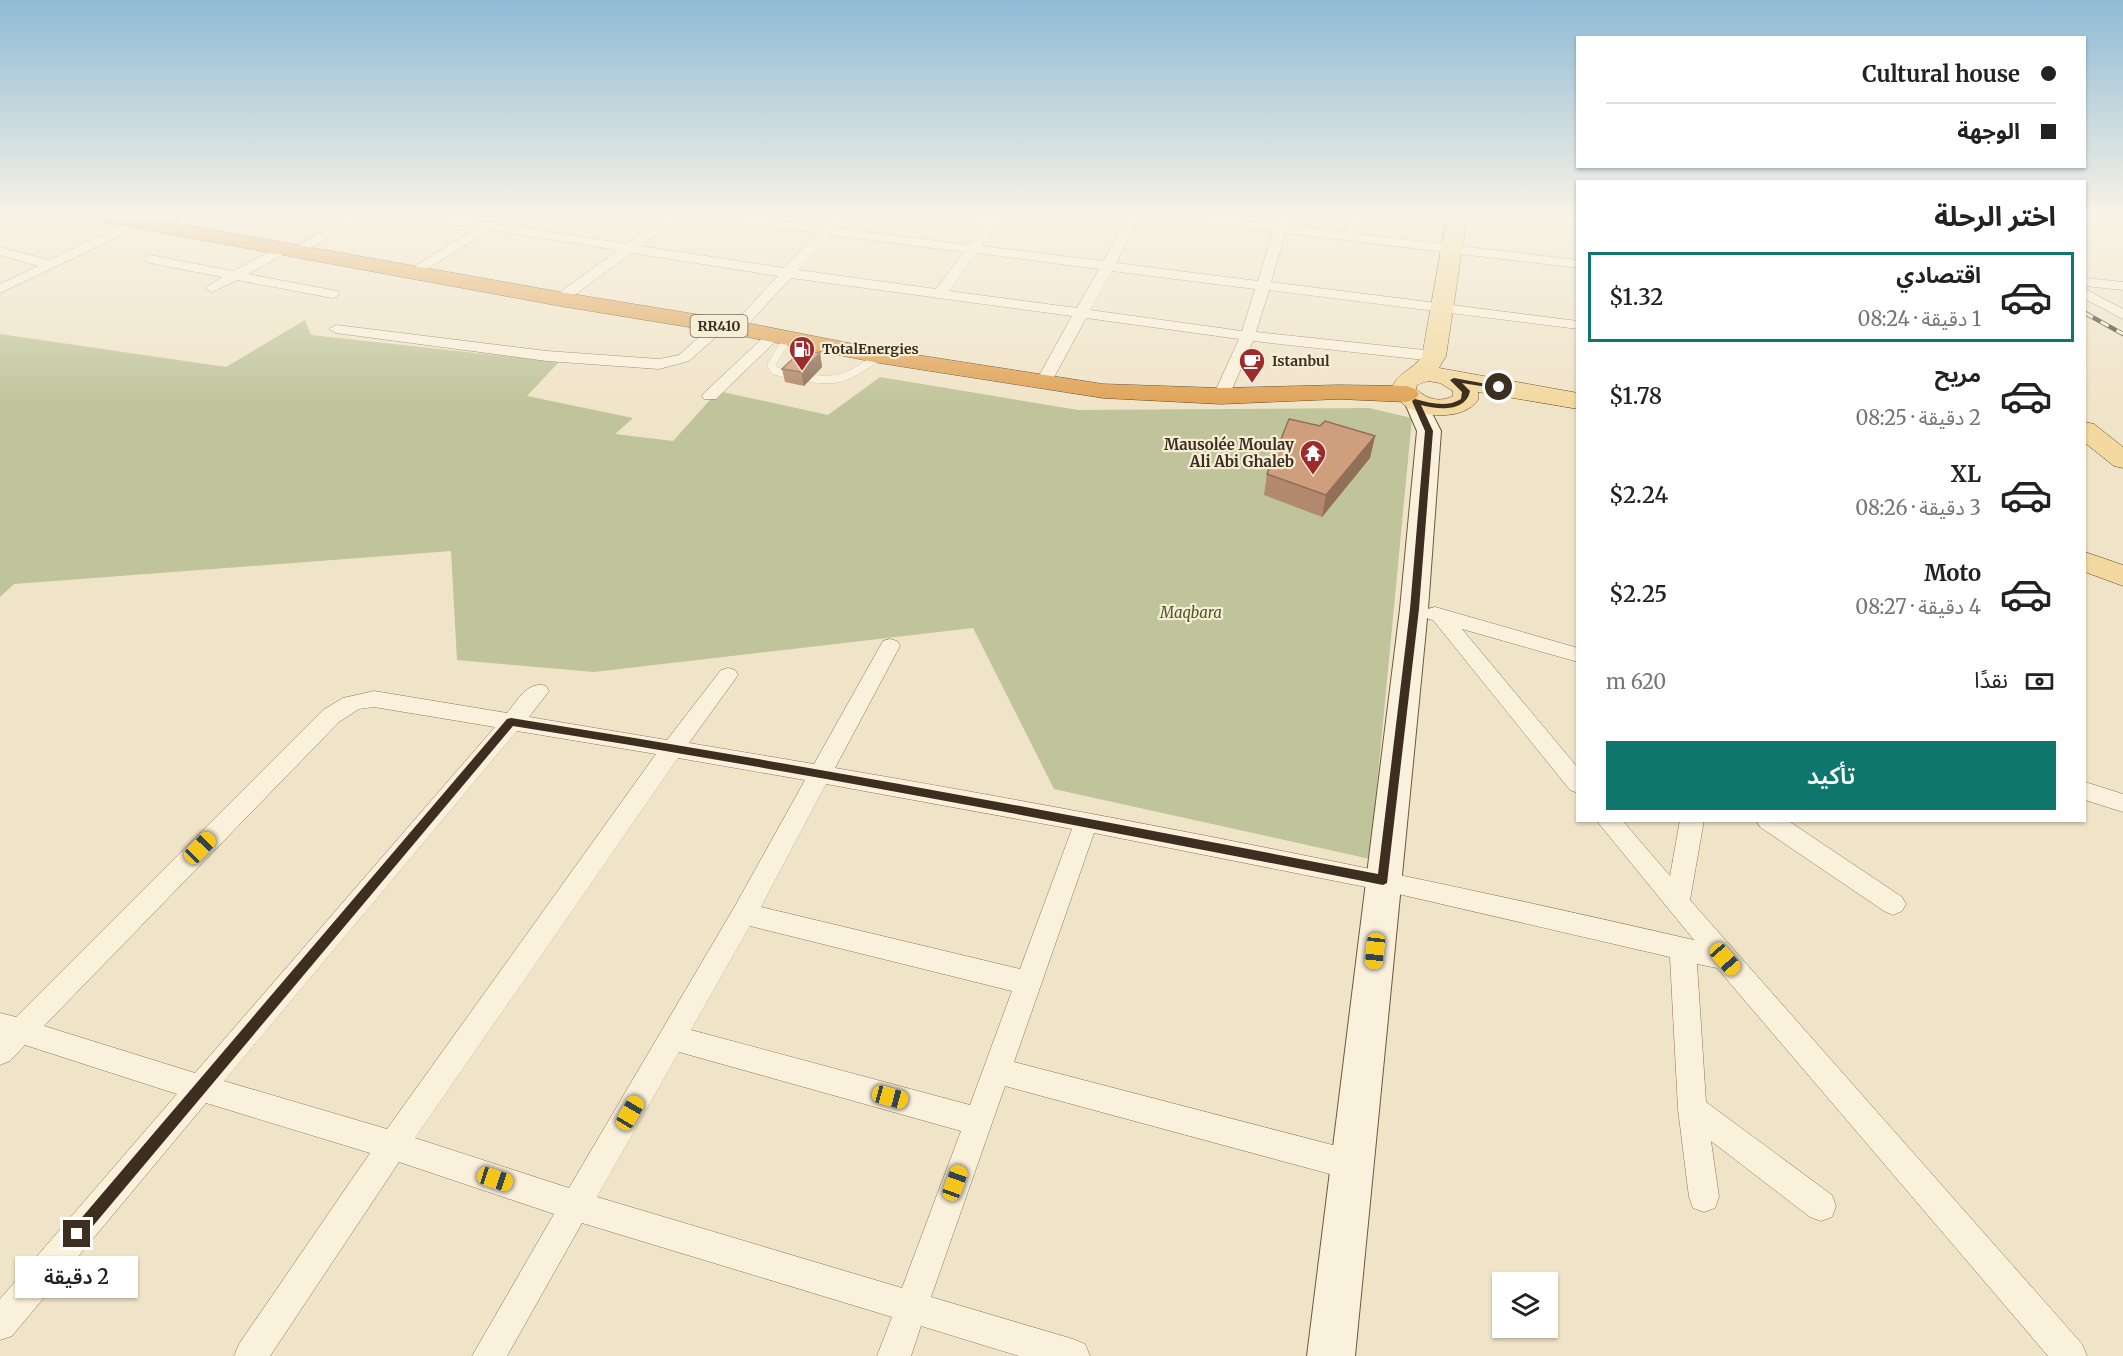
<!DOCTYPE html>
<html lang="ar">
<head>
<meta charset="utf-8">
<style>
  body { margin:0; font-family:Merriweather,"Noto Sans Arabic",serif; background:#f6f6f6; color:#222; direction:rtl; height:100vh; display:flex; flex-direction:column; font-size:22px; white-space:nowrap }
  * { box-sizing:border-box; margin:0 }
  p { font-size:20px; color:#767676 }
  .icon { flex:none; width:33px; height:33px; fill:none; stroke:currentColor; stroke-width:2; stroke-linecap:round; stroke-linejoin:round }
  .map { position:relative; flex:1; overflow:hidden; direction:ltr }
  .drawer { position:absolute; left:1576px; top:180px; width:510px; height:642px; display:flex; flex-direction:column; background:#fff; border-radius:0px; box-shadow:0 2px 4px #0004; direction:rtl }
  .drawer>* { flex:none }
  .top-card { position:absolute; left:1576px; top:36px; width:510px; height:132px; border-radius:0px; box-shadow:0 2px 4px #0004; direction:rtl; display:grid; align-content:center; height:132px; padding:0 30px; background:#fff }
  .fabs { position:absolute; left:1492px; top:1272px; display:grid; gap:12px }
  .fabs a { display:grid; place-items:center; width:66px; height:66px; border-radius:0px; background:#fff; box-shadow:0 2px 4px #0004; font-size:30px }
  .end { position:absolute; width:27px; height:27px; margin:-14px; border:8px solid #3d2e20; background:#fff; box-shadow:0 0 0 3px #fff }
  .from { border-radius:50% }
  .bubble { position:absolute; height:42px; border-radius:0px; background:#fff; box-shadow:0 2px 4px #0004; font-size:20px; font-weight:600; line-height:42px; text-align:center; direction:rtl }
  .car { position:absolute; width:18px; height:36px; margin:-18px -9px; border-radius:8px; box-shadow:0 0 4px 2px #0007; background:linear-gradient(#f5c518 24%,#345 0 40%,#f5c518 0 76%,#345 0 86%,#f5c518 0) }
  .top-card b { display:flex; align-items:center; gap:21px; height:57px; font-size:22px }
  .top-card b+b { border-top:2px solid #e0e0e0 }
  .top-card i { width:15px; height:15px; background:#222 }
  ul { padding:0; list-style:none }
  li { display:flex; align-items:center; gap:18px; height:90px; margin:0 12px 9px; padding:0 18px; border:3px solid transparent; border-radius:0px }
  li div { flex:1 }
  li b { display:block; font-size:22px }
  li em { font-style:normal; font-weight:600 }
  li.selected { border-color:#0f766e }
  li>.icon { width:54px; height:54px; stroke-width:1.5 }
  h2 { padding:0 30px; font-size:27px; line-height:72px }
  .pay { display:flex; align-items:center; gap:15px; height:66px; padding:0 30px; font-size:22px }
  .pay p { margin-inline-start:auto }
  .primary-button { display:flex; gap:12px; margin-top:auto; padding:12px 30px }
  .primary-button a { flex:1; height:69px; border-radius:0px; background:#0f766e; color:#fff; font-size:24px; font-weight:600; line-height:69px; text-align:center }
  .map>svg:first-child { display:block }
  .cemetery { fill:#bfc49a }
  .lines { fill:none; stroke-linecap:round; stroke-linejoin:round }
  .lane-casing { stroke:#8d765c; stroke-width:8 }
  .street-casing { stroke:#8d765c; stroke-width:1 }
  .secondary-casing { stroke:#6f573f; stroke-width:2 }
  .primary-casing { stroke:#5b4430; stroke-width:1 }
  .highway-casing { stroke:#5b4430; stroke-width:1 }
  .lane { stroke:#faf1dc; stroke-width:8 }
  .street { fill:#faf1dc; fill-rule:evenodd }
  .secondary { fill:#faf1dc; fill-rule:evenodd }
  .primary { fill:#f3d9a0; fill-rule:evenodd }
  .highway { fill:#e0a458; fill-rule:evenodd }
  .rail-casing { stroke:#3d2e20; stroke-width:4.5 }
  .rail { stroke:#f7eed8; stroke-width:3; stroke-dasharray:9; stroke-linecap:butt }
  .wall { fill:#b2896c }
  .shaded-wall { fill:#916f58 }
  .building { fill:#cf9f7d; stroke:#916f58; stroke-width:1.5 }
  .route { fill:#3d2e20 }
  .labels { text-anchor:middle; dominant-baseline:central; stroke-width:4.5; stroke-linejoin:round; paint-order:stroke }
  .shield { fill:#f7eed8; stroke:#756857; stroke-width:1.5 }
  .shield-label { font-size:14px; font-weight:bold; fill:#3d2e20 }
  .far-poi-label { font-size:14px; font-weight:bold; fill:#3d2e20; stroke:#f7eed8; text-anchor:start }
  .poi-label { font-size:15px; font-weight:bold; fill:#3d2e20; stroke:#f7eed8; text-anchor:end }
  .park-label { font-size:15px; font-style:italic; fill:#4d5a26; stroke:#f7eed8 }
</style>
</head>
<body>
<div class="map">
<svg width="2123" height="1356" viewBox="0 0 2123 1356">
  <rect width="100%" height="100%" fill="#f0e4c8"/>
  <polygon class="cemetery" points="305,320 311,335 559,362 527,396 633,418 615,434 673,441 718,391 828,415 880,377 1078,410 1369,408 1412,418 1370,859 1054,789 973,628 594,672 457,660 451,551 14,584 0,597 0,334 226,367"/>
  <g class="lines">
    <g class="lane-casing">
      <g id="lane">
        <polyline points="787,339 771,365 775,371 793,375"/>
        <path d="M811,378C842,384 854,373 879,356"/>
      </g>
    </g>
    <g class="street-casing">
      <g id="street">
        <polygon points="350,216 365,216 300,254 290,254 288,251"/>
        <path d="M419,216H447L487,222L499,220L500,224L627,244L665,216H679L641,246L784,268L817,233L710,220L704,216H737L823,226L833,216H846L836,228L969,245L984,225L934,220L928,216L989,218L991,216H1003L981,246L1103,261L1129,216H1141L1116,263L1258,281L1273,231L1178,220L1172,216H1207L1275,224L1278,216H1290L1288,225L1345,232L1350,216H1362L1358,234L1578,260V268L1285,233L1271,282L1578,321V329L1269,290L1256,332L1434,351L1442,356L1434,361L1253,341L1229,396L1221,401L1213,396L1239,339L1086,318L1051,383L1043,388L1035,383L1072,316L791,278L742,331H732L730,328L732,325L778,276L632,253L565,302L560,303L553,299L555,296L618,250L491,230L415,276L408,272L410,269L477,228L425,220ZM830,235L964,252L936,289L798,270ZM976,253L1099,269L1077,308L949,291ZM1112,271L1255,289L1242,331L1090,310Z"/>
        <polygon points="138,218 143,219 144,222 143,225 0,293 0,284 38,266 0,255 0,247 49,260"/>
        <polygon points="283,245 290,249 288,252 248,274 337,291 339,294 337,297 332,298 237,280 212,292 205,288 222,277 150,263 143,259 150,255 233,271"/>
        <polygon points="2085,278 2123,282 2123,290 2085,286"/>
        <polygon points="2085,289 2123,309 2123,319 2085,299"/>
        <polygon points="720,322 725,323 727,326 725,329 689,361 659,369 547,361 336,333 329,329 336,325 547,351 659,359 679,355 715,323"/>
        <polygon points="773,332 780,336 778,339 716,399 704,399 702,396 704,393 768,333"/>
        <polygon points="1435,607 1578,648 1578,662 1462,629 1578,768 1578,793 1570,790 1433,620 1428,619 1425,614 1428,609"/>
        <path d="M890,639L897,641L900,646L835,768C1123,817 1409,874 1694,940L1596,820H1622L1670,876L1680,820H1704L1690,900L2082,1344L2087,1356H2048L1717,968L1697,964L1706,1102L1832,1195L1836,1206L1832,1217L1821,1221L1810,1217L1711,1141L1719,1197L1715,1208L1704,1212L1693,1208L1689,1197L1678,1109L1670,957L1381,890L1094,833L1014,1062L1352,1150L1363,1154L1367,1165L1363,1176L1352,1180L1005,1086L931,1297L1073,1339L1085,1344L1090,1356H1019L921,1326L911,1356H877L892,1317L582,1223L507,1356H472L554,1214L399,1162L270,1356H234L239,1344L370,1153L206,1103L12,1336L0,1340V1299L177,1094L25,1045L10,1061L0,1065V1013L16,1017L323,710L343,698L374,691L507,713C517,701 528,680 546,686L549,691L529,717L667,740L721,670L728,668L735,670L738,675L689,743L814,764L883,641ZM374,707L495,727L195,1073L44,1026L339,722L359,709ZM517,731L656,754L387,1129L224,1081ZM678,758L805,780L735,906L569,1188L415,1138ZM826,784L1072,829L1020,969L761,907ZM750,926L1012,991L970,1105L691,1030ZM679,1052L961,1131L902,1288L597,1197Z"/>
        <polygon points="2085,782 2123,794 2123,812 2085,800"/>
        <polygon points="1756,820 1787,820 1902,897 1906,904 1902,911 1893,915 1884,911 1760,827"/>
      </g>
    </g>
    <g class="secondary-casing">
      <polygon id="secondary" points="1415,394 1423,396 1441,431 1428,609 1355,1356 1307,1356 1400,609 1417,431 1404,401 1407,396"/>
    </g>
    <g class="primary-casing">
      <g id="primary">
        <path d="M1447,216H1467L1446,356L1439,368L1578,393V409L1478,392V400C1464,420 1426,418 1407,407C1400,402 1396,396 1392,389C1396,372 1413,371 1422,356ZM1428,381L1440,383L1453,391V396C1439,403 1427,399 1416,389L1417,385Z"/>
        <polygon points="2085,422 2094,424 2123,447 2123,468 2114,466 2085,443"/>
        <polygon points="2085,552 2123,565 2123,586 2085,572"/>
      </g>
    </g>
    <g class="highway-casing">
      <polygon id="highway" points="94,216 135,216 560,292 737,321 879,349 1103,384 1221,388 1339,385 1406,386 1415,389 1419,394 1415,399 1406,402 1339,399 1221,404 1103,398 879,363 737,335 560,306 104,222 97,220"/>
    </g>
    <use href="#lane" class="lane"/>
    <use href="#street" class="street"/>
    <use href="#secondary" class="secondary"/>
    <use href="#primary" class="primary"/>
    <use href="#highway" class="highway"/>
    <g class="rail-casing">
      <polyline id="rail" points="2085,313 2123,334"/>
    </g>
    <use href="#rail" class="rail"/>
  </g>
  <g class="wall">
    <polygon points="820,353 822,367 804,386 785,382 782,369"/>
    <polygon points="1375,436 1370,458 1322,517 1264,495 1267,474"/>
  </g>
  <g class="shaded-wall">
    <polygon points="820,353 822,367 804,386 801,372"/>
    <polygon points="1375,436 1370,458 1322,517 1326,495"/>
  </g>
  <g class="building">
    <polygon points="802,350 820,353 801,372 782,369"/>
    <polygon points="1289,419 1320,426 1325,421 1375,436 1326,495 1267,474"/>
  </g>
  <linearGradient id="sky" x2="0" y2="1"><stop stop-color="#8fbad6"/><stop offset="0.53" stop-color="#f8f3e6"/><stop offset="1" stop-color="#f8f3e6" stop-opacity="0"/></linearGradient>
  <rect width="2123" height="405" fill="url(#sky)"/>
  <path class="route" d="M1454,378L1503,387L1499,389L1462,383L1470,391C1466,412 1438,410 1421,405L1433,431L1419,609L1387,883L1383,885C1094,828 804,772 513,726L82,1239L77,1241L72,1239L70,1234L72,1229L507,719L511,718C801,764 1089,818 1378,874L1410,609L1425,431L1412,401L1415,399C1430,403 1447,408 1461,399L1462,392L1450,380Z"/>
  <defs>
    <g id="fuel-pin" transform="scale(1.35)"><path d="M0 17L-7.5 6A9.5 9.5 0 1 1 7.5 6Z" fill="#9e2a2b" stroke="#f7eed8"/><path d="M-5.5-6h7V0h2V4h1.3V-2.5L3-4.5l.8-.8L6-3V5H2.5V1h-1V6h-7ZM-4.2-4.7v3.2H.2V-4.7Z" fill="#fff"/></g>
    <g id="cafe-pin" transform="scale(1.35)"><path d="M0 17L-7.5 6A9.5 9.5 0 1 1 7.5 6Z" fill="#9e2a2b" stroke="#f7eed8"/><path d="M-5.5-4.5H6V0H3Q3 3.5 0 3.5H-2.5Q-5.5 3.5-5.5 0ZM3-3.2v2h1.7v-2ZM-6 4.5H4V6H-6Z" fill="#fff"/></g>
    <g id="temple-pin" transform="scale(1.35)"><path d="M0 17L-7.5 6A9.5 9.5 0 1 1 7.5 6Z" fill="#9e2a2b" stroke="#f7eed8"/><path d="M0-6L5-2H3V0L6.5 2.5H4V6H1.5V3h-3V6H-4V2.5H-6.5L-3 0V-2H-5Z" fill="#fff"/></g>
  </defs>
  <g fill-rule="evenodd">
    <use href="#fuel-pin" x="802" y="349"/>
    <use href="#cafe-pin" x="1252" y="361"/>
    <use href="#temple-pin" x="1313" y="453"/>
  </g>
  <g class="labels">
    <rect class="shield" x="690.5" y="315" width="57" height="22" rx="4.5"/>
    <g class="shield-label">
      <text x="719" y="326">RR410</text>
    </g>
    <g class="far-poi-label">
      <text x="822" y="349">TotalEnergies</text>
      <text x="1272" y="361">Istanbul</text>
    </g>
    <g class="poi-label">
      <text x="1294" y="444">Mausolée Moulay<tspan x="1294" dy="17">Ali Abi Ghaleb</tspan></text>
    </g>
    <g class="park-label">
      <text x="1191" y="612">Maqbara</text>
    </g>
  </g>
</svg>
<div class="fabs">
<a><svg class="icon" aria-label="layers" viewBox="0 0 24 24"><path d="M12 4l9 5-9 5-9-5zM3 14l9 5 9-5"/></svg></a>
</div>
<i class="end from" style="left:1499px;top:387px"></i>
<i class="end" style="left:77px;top:1234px"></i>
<div class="bubble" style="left:15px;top:1256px;width:123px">2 دقيقة</div>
<i class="car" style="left:200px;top:848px;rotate:44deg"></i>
<i class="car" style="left:1375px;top:951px;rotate:186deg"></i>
<i class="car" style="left:1725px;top:959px;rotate:139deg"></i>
<i class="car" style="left:890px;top:1097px;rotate:105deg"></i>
<i class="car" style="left:630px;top:1113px;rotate:30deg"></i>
<i class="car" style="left:495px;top:1179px;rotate:108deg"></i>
<i class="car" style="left:955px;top:1183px;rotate:20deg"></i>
<div class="top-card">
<b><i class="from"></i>Cultural house</b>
<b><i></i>الوجهة</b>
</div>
<section class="drawer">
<h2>اختر الرحلة</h2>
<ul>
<li class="selected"><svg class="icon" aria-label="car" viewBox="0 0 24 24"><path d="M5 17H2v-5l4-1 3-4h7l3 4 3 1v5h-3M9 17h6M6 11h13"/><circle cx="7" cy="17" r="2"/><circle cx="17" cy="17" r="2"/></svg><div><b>اقتصادي</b><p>1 دقيقة · 08:24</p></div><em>$1.32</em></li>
<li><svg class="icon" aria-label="car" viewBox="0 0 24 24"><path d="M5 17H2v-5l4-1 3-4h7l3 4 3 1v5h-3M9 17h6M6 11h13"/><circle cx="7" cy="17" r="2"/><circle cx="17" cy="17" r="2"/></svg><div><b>مريح</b><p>2 دقيقة · 08:25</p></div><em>$1.78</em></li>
<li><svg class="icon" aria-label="car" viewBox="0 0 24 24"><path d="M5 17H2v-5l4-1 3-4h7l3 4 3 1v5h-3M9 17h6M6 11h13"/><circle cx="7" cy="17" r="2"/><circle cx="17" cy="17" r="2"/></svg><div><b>XL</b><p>3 دقيقة · 08:26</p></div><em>$2.24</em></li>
<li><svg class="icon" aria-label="car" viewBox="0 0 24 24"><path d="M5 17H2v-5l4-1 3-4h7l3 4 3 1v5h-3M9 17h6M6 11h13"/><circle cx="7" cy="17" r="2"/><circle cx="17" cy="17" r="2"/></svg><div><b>Moto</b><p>4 دقيقة · 08:27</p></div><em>$2.25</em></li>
</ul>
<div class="pay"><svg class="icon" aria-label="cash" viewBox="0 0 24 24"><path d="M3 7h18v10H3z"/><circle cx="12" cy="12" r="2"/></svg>نقدًا<p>620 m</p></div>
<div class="primary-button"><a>تأكيد</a></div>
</section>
</div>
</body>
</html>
